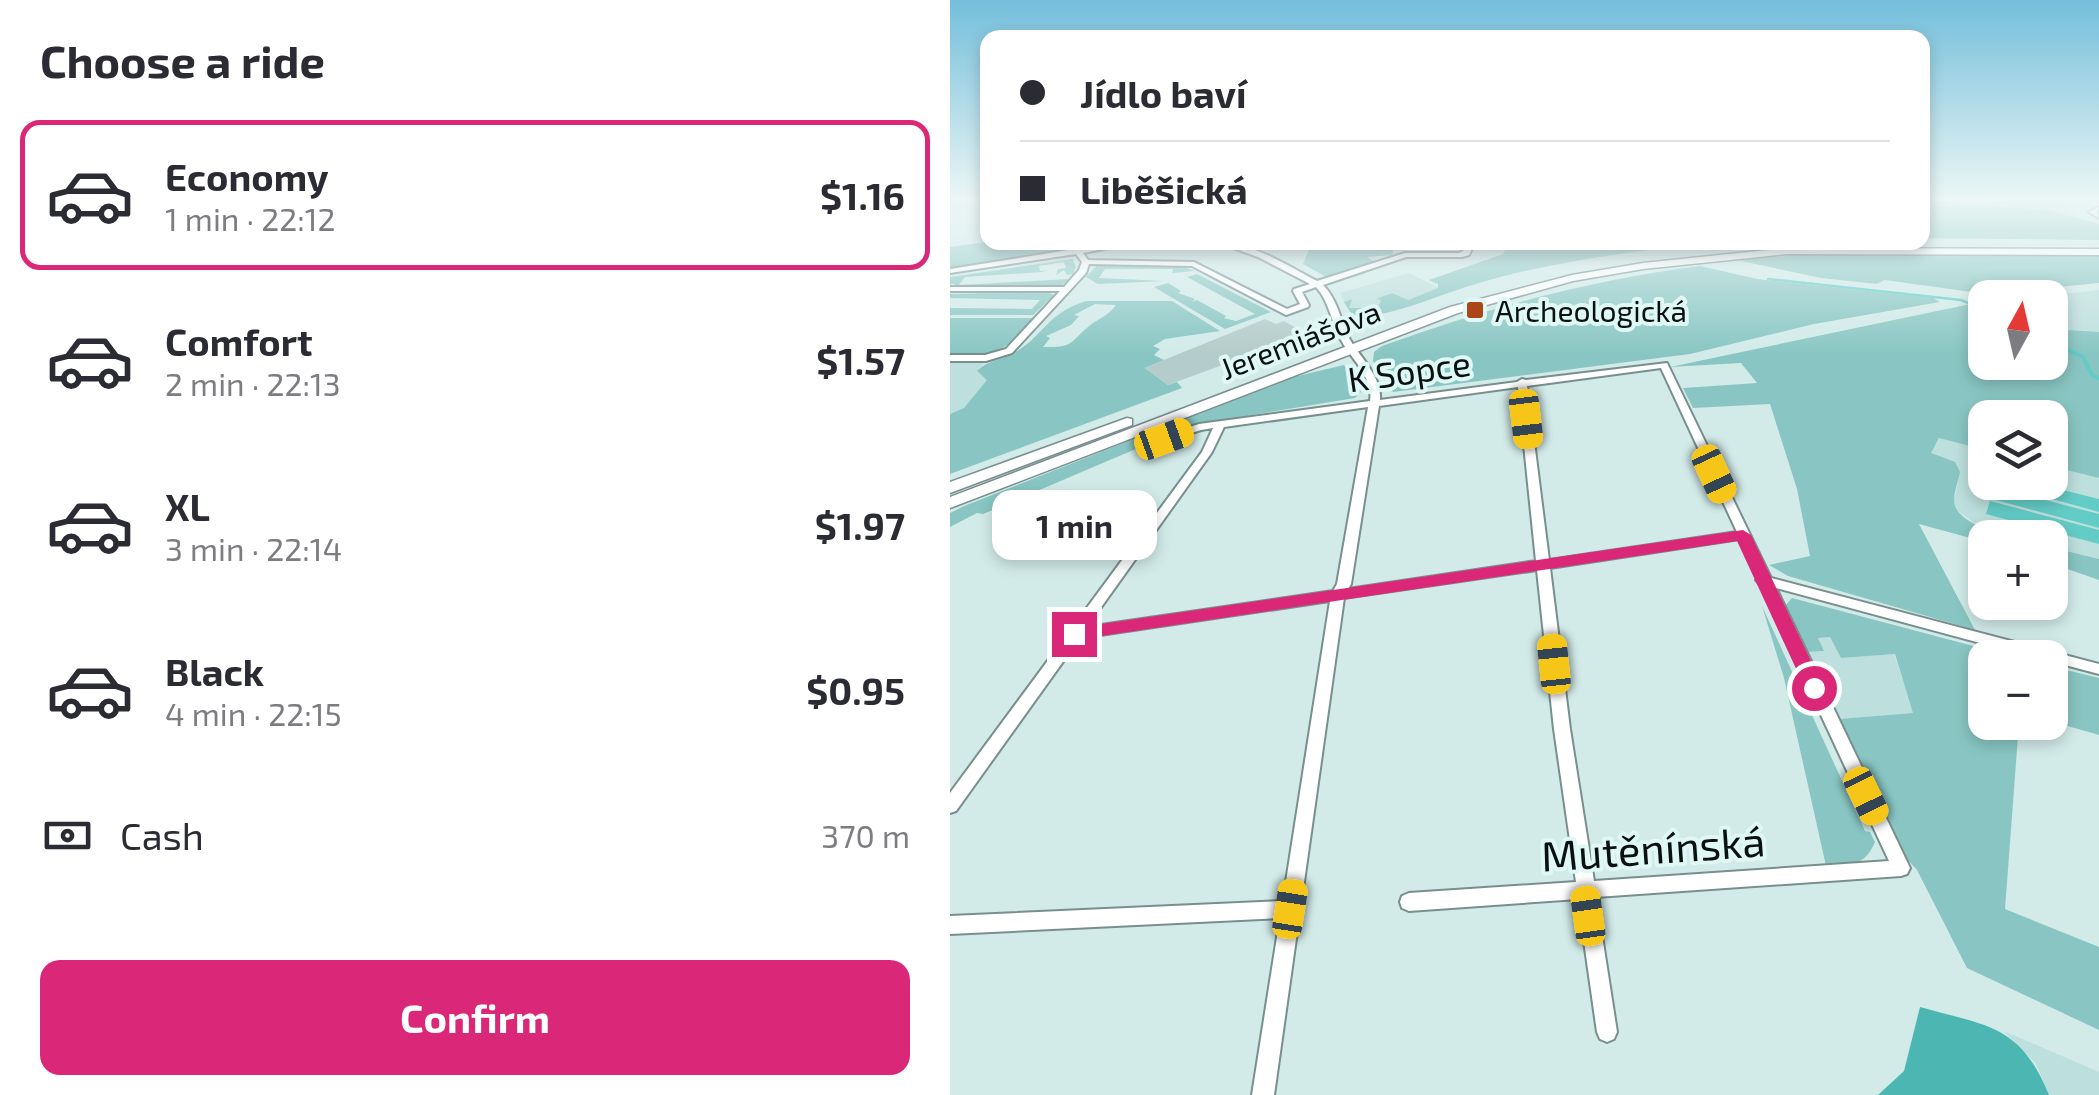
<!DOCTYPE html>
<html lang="en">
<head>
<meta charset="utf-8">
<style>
  body { margin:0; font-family:"Exo 2",sans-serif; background:#f2f2f3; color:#2b2b33; height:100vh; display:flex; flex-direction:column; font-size:38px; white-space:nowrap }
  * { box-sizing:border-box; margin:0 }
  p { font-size:32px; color:#7c7c81 }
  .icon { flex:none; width:55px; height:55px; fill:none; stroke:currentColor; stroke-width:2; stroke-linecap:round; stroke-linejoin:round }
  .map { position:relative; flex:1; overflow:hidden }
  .side { display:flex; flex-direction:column; background:#fff; width:950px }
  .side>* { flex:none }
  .banner { position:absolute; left:30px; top:30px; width:950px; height:220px; border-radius:20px; box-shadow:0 5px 15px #0003; display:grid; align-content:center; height:220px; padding:0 40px; background:#fff }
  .needle { width:65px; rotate:8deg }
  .controls { position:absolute; left:1018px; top:280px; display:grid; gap:20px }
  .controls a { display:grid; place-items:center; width:100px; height:100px; border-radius:20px; background:#fff; box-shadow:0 5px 15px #0003; font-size:50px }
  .end { position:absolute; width:45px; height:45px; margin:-22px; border:12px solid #db2777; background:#fff; box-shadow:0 0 0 5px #fff }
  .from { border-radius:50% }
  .bubble { position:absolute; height:70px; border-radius:20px; background:#fff; box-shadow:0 5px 15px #0003; font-size:32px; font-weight:700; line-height:70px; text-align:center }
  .car { position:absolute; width:30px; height:60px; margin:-30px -15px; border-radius:12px; box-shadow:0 0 8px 2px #0007; background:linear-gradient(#f5c518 24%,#345 0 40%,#f5c518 0 76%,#345 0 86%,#f5c518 0) }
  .banner b { display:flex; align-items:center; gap:35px; height:95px; font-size:38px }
  .banner b+b { border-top:2px solid #e1e1e2 }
  .banner i { width:25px; height:25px; background:#2b2b33 }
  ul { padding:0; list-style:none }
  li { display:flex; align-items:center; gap:30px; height:150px; margin:0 20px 15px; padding:0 20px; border:5px solid transparent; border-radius:20px }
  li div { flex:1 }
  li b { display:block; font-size:38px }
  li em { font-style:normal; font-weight:700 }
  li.current { border-color:#db2777 }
  li>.icon { width:90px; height:90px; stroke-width:1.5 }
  h2 { padding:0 40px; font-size:45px; line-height:120px }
  .pay { display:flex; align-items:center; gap:25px; height:110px; padding:0 40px; font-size:38px }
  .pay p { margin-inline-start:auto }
  .primary-button { display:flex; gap:20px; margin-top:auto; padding:20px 40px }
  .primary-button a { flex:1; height:115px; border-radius:20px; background:#db2777; color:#fff; font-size:40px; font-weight:700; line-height:115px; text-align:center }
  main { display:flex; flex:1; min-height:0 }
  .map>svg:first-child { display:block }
  .built { fill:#bddfdd }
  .green { fill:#89c6c3; fill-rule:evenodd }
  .forest { fill:#4bb6b2 }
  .water { fill:#63ccc7 }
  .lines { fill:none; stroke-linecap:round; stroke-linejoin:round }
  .stream-far1 { stroke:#63ccc7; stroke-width:2.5 }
  .stream { stroke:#63ccc7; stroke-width:4 }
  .building { fill:#b4cccb }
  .street-casing { stroke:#788f8d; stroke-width:4 }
  .secondary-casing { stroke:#788f8d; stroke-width:3 }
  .street { fill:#fff; fill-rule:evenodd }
  .secondary { fill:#fff; fill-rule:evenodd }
  .route { fill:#db2777 }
  .poi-dot { fill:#ab4618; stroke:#dff8f6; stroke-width:4 }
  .labels { text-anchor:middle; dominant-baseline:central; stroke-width:8; stroke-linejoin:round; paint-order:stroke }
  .far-poi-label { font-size:30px; fill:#091111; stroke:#dff8f6; text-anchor:start }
  .far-street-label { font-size:30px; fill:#091111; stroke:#dff8f6 }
  .street-label { font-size:35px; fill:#091111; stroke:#dff8f6 }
  .near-street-label { font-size:42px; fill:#091111; stroke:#dff8f6 }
</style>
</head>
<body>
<main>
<section class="side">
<h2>Choose a ride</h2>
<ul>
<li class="current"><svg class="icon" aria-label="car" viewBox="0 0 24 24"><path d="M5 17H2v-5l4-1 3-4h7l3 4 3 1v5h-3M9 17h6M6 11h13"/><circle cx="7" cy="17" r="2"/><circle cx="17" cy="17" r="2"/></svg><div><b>Economy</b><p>1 min · 22:12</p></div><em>$1.16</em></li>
<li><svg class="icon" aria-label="car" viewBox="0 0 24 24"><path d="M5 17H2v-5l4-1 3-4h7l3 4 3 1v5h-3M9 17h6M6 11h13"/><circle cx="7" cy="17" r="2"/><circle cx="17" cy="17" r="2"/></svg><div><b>Comfort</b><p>2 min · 22:13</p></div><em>$1.57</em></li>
<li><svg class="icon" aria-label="car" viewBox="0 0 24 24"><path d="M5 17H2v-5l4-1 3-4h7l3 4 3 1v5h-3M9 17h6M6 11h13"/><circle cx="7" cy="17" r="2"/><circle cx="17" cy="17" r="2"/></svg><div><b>XL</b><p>3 min · 22:14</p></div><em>$1.97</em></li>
<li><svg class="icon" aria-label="car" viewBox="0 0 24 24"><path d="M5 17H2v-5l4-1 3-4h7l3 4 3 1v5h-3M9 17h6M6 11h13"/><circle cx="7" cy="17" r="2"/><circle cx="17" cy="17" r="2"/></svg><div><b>Black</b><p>4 min · 22:15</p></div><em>$0.95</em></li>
</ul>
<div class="pay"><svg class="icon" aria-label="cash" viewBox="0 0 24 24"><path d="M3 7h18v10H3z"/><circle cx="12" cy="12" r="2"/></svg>Cash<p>370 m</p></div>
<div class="primary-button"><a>Confirm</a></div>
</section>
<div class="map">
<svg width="1149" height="1095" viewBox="0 0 1149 1095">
  <rect width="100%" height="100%" fill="#d2ebe9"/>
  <g class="built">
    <polygon points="994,200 1112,200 1138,220 1098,210"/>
    <polygon points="459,273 489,288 458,300 442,293 431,299 429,308 398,308 401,300 394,302 390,293"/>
    <polygon points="1149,290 1149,332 1102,331 1100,298 1077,298"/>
    <polygon points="0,363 34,363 28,371 38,380 14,408 0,414"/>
    <polygon points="990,438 1035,450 1035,482 1100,482 1100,466 1149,478 1149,559 1100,547 1100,538 1064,537 1023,522 1006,509 1004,500 1010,472 980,453"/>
    <polygon points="880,637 891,658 944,654 964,713 889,719 857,652 873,651 868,638"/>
    <polygon points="1054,1031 1149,1072 1149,1095 1099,1095 1086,1064"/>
  </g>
  <g class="green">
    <polygon points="973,200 1098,210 1149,224 1149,240 973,238"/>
    <polygon points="37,242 38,242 171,243 0,271 0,247"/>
    <path d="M560,242H757V243C680,252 604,261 529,283C488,295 447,315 404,318L394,302L402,299L399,308H428L431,300L426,299L442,293L458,300L488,288V284L479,280L553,254Z"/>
    <polygon points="361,245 445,245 442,255 417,257 425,262 378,278 353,264"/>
    <polygon points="876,253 1149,255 1149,283 1036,294 935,280 927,284 871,278 787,260"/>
    <polygon points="123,259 126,267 123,274 117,275 114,270 106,275 108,269 116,268 114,262 89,266 90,271 98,270 92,272 15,277 9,285 119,279 111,286 4,287 5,284 0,284 0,277"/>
    <polygon points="148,264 228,265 245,271 222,273 223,269 155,269 149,278 214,281 148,284 136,277"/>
    <path d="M750,266L807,279L983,298L990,302L864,324L740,354L443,392L423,361L424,352L432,346C536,308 641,280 750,266Z"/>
    <polygon points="247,274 321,312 275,329 204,287 218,283 231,291 228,293 245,299 242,302 247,300 276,316 274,318 286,321 305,314 237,277"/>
    <polygon points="46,293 99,293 104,295 83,315 0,315 0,308 82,309 90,300 0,298 0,294"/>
    <path d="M136,301H222L270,331L215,339L203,346L210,349L204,355L214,360L195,368L218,385L227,382L232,388L0,474V414L14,408L37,380L27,371C37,360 50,361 62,354C94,337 95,314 136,301ZM145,304L166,305C156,318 150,317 138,327C120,342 124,348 93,347L100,338L96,336L121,325L129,316L124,315Z"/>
    <path d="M1035,301V362H1100V329L1149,332V478L1100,466V418H1035V450L989,438L981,453L1005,462L1010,472C1008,482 1002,496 1005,506C1012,524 1046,533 1064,537L1035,538V542L969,524L1025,630L838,576L819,565L860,556L847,489L820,404L743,408L733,388L807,383L791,363L720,367Z"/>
    <path d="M0,318H87C55,351 46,356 0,356Z"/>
    <polygon points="394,365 411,392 405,398 242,425 33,514 27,513 0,527 0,513 14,506 335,379"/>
    <polygon points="1100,547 1149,559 1149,580 1100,563"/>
    <polygon points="842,598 1065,657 1035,658 1035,722 1069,723 1055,909 1149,947 1149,1030 1017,968 967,870 955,857 889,719 963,713 945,654 891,658 880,637 868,638 874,651 857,652 835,606"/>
    <path d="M812,606L915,831L920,832L925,842C914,867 901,865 876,866L834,678Z"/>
    <polygon points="1100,666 1149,678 1149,735 1100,721"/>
  </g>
  <path class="forest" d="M970,1007C1037,1026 1070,1024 1099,1095H928L954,1071Z"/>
  <g class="water">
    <polygon points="1046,483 1084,483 1149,499 1149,512"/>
    <polygon points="1045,487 1149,514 1149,528 1042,499"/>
    <polygon points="1040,501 1149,530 1149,544 1036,514"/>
  </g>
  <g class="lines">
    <polyline class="stream-far1" points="818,279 1011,300 1030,308"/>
    <g class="stream">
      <polyline points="1024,305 1035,310"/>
      <polyline points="1100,341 1133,357 1142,375 1149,378"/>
    </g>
  </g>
  <polygon class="building" points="315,319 326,324 334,321 357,334 218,385 194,368"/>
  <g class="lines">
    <g class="street-casing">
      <g id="street">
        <polygon points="1149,207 1147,212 1149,218 1139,212"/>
        <path d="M169,242H190L133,253L138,260L244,262L337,309L350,304L343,291L344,289L360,284L308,257L266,242C302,242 336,265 367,281L455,253H509L513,251L518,242H525L519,255L512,257H456L373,285C387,299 390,318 398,336C408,356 432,375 430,400L567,382L572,379L576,380L717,363L821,578L1149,664V674L1100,661V658H1086L826,588L960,868L957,874L951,876L646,897L667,1032L664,1039L657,1042L650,1039L647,1032L628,899L459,911L452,908L450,902L452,896L459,893L626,882L604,729L587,570L394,598L324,1095H302L330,918L0,934V916L333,901L380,601L130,638L6,811L0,813V793L252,452L263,428L251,430L214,442L210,441L209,439L210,437L249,424L420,401C424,377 399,357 390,338C381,321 379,301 366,287L352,292L359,305L358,307L336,315L242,266L139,264L136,273L62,353L36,361H0V355H35L56,349L110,291H0V287H114L129,270L132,262L126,254L0,273V269ZM711,368L787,532L599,560L577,386ZM568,387L586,561L398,589L401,584L429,406ZM418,407L387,584L383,591L137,627L262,452L274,427ZM790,539L808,578L806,580L810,584L939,861L644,881L620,729L600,568Z"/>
      </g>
    </g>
    <g class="secondary-casing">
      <g id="secondary">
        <polygon points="837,248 1149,249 1149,255 837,254 693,269 623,281 508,313 0,508 0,497 500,307 622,275 693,263"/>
        <polygon points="177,418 182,419 182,425 0,493 0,482"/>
      </g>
    </g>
    <use href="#street" class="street"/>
    <use href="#secondary" class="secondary"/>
  </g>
  <linearGradient id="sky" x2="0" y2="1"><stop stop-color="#73bedb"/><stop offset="0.56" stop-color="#ebf6f5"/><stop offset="1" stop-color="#ebf6f5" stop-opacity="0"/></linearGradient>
  <rect width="1149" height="354" fill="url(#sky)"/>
  <polygon class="route" points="793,530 801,535 874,688 871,693 864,695 855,688 787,541 124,640 115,634 124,628"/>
  <rect class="poi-dot" x="515" y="300" width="20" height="20" rx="5"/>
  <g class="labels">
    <g class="far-poi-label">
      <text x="545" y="310">Archeologická</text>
    </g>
    <g class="far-street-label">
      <text transform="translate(350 339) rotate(-21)">Jeremiášova</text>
    </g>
    <g class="street-label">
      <text transform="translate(459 370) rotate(-8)">K Sopce</text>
    </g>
    <g class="near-street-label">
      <text transform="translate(703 847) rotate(-4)">Mutěnínská</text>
    </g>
  </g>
</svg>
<div class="controls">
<a><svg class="needle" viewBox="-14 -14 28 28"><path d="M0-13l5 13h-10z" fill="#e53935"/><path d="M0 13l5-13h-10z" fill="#7c7c81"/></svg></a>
<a><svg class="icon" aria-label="layers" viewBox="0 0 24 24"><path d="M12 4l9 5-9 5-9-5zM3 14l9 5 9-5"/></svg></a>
<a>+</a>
<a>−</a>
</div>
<i class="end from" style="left:864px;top:688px"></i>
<i class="end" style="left:124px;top:634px"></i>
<div class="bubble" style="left:42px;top:490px;width:165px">1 min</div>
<i class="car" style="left:576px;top:419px;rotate:173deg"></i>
<i class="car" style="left:214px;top:439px;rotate:70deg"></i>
<i class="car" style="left:764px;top:474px;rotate:155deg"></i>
<i class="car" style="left:604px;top:664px;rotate:354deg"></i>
<i class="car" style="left:916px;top:796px;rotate:154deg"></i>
<i class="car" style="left:340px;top:909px;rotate:9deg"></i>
<i class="car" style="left:638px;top:916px;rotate:352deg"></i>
<div class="banner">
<b><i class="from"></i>Jídlo baví</b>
<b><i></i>Liběšická</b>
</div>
</div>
</main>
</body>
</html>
